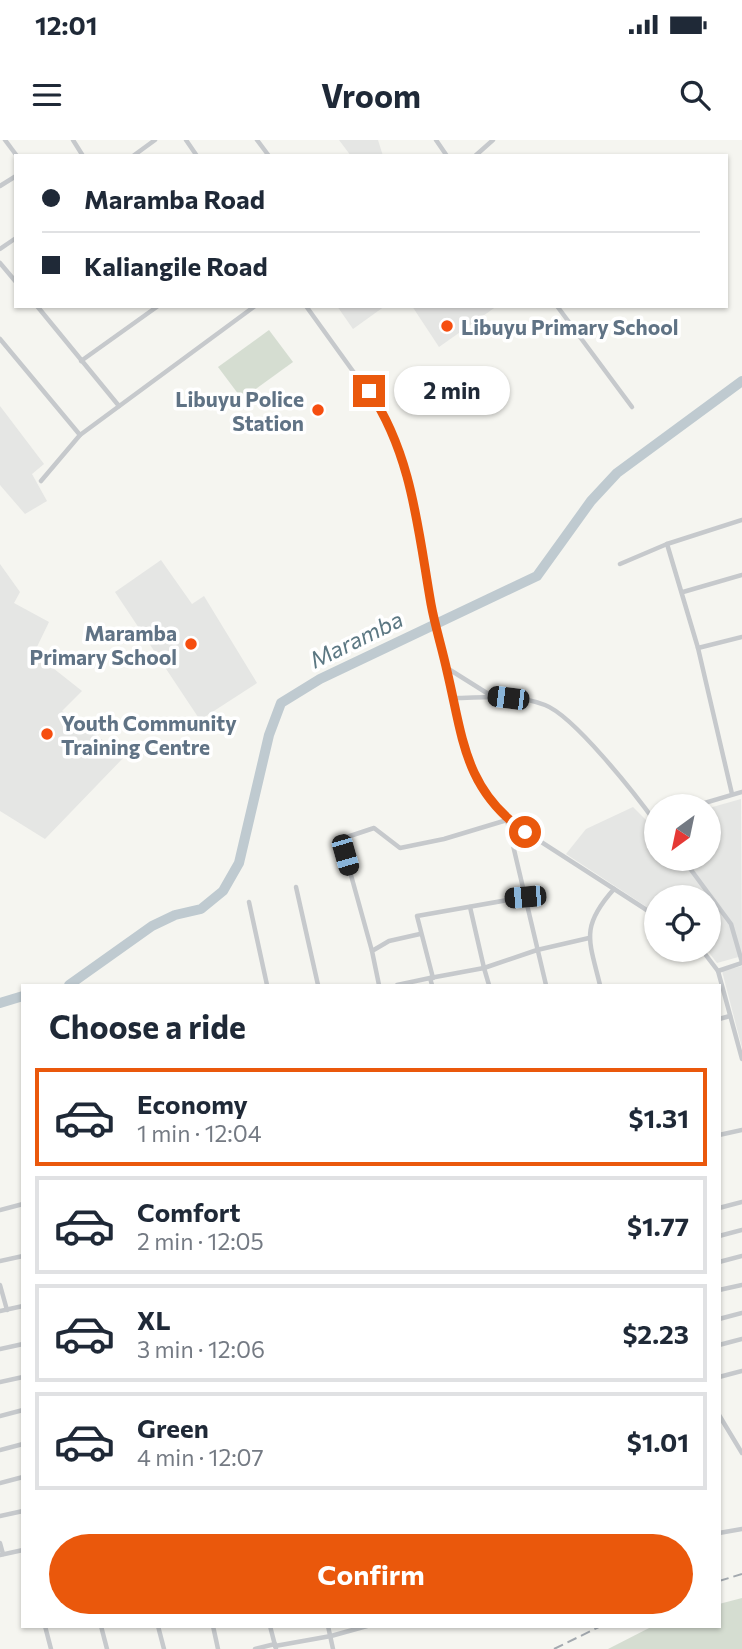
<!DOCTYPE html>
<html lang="en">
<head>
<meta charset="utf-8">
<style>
  body { margin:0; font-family:Commissioner,sans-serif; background:#f2f2f3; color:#1f2937; height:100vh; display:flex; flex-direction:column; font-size:26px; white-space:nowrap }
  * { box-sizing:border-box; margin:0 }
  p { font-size:23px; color:#747a83 }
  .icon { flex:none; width:38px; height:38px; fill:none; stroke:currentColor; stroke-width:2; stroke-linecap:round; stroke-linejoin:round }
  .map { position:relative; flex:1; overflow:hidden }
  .panel { position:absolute; left:21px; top:844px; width:700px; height:644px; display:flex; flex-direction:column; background:#fff; border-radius:0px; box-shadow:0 2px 5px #0004 }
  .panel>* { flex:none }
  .top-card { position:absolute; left:14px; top:14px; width:714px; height:154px; border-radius:0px; box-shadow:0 2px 5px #0004; display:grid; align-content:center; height:154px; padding:0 28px; background:#fff }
  .needle { width:46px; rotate:213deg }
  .fabs { position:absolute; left:644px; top:654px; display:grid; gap:14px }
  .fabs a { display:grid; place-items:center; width:77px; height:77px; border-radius:50%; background:#fff; box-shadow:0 2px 5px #0004; font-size:35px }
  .end { position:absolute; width:32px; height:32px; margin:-16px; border:9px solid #ea580c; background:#fff; box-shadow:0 0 0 4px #fff }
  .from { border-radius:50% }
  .bubble { position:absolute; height:49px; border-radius:24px; background:#fff; box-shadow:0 2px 5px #0004; font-size:23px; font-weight:700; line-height:49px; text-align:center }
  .car { position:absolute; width:21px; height:42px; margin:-21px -10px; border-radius:9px; box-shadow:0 0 5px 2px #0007; background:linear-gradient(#222 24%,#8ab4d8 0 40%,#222 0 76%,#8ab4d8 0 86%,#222 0) }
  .top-card b { display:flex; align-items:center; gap:24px; height:66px; font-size:26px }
  .top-card b+b { border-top:2px solid #e0e1e3 }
  .top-card i { width:18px; height:18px; background:#1f2937 }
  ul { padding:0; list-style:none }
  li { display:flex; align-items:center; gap:21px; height:98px; margin:0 14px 10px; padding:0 14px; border:4px solid #e0e1e3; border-radius:0px }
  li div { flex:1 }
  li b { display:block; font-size:26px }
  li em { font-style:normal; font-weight:700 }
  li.active { border-color:#ea580c }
  li>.icon { width:63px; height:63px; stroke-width:1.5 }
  h2 { padding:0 28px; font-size:32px; line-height:84px }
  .primary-button { display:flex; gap:14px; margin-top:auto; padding:14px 28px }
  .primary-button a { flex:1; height:80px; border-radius:42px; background:#ea580c; color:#fff; font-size:28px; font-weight:700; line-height:80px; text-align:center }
  .status { display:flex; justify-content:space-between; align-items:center; height:49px; padding:0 35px; background:#fff; direction:ltr }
  .status svg { height:19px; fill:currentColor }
  header { display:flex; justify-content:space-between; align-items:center; height:91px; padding:0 28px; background:#fff; font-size:32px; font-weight:700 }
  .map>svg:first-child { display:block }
  .built { fill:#e5e6e4 }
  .green { fill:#d5ddd1 }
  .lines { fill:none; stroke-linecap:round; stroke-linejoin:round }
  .river { stroke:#bfcad0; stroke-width:10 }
  .minor { stroke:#c6c9cc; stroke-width:4.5 }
  .rail { stroke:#a3a9af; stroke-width:2; stroke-dasharray:10 5; stroke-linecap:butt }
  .route { stroke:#ea580c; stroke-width:9 }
  .poi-dot { fill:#f64e0f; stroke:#fff; stroke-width:2.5 }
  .labels { text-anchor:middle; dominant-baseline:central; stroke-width:7; stroke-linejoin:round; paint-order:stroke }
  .poi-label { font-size:21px; font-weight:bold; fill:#607385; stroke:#fff; text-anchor:start }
  .water-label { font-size:23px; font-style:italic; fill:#5b7782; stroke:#fff }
</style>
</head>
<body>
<div class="status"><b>12:01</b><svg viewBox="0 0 49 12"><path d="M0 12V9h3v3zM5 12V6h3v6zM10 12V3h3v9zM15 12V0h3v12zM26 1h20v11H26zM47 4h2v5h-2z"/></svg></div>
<header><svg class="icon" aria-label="menu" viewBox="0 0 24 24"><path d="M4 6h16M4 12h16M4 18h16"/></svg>Vroom<svg class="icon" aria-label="search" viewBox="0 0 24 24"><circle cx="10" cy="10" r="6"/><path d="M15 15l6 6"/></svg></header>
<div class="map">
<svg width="742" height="1509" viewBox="0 0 742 1509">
  <rect width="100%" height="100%" fill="#f5f5f0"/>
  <g class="built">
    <polygon points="339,0 378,0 383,16 351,16"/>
    <polygon points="337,166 385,166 353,189"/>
    <polygon points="412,166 497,166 439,207"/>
    <polygon points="0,266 44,324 32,334 47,361 25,374 0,345"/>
    <polygon points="161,420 192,464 204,456 257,543 200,580 115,452"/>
    <polygon points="0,424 20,452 14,463 49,482 34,513 82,551 62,571 125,616 45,699 0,671"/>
    <polygon points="741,659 742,816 717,823 707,810 709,758 656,758 656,773 566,714 586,689 633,667 653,687 656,686 656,719 709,719 709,668"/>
    <polygon points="742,826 742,908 722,831"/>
  </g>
  <g class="green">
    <polygon points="269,190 293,222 242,259 218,227"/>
    <polygon points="742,1458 742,1509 608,1509 653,1486 719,1486 719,1464"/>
  </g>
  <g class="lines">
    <g class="river">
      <polyline points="69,845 152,786 175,775 201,769 223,751 239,723 269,595 281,563 320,539 537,436 591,361 617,333 742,241"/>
      <polyline points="0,863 23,856"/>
    </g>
    <g class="minor">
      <polyline points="5,0 17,16"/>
      <polyline points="73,0 83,16"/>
      <polyline points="186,0 197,16"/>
      <polyline points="257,0 269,16"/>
      <polyline points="436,0 447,16"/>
      <polyline points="133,16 155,0"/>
      <polyline points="475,16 493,0"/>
      <polyline points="0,46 16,36"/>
      <polyline points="0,109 16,98"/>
      <polyline points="0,123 16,142"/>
      <polyline points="37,166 119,266"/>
      <polyline points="306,166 378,266 396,303 416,369 432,468 463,607 476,641 507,680 656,776"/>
      <polyline points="557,166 632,267"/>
      <polyline points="0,199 80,295"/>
      <polyline points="81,221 158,166"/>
      <polyline points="41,341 80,295 255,166"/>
      <polyline points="667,404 698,508 732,654"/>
      <polyline points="620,424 667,404 742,380"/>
      <polyline points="683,452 742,435"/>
      <polyline points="698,508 742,497"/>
      <polyline points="447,528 490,555"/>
      <path d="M453,558C483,558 515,553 545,565C574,576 636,655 656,683"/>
      <polyline points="691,667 742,652"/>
      <polyline points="683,719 731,784 742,822"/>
      <polyline points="296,747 318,845"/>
      <polyline points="249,762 267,845"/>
      <polyline points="470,767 484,828 537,810 589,798"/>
      <polyline points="702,810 718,831 742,919"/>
      <polyline points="372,811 341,699 374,688 400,708 444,699 507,680 546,845"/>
      <polyline points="718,831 742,823"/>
      <polyline points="433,838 417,776 525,757"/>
      <polyline points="379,845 372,811 389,801 420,794"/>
      <polyline points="397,845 430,838"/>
      <polyline points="432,845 430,838 484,828 489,845"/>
      <path d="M600,845C589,800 580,787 614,749"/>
      <polyline points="719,879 730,876"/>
      <polyline points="719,995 742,990"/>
      <polyline points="719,1068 742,1062"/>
      <polyline points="0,1070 23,1064"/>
      <polyline points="719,1096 742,1090"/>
      <polyline points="0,1121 23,1116"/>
      <polyline points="719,1122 742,1116"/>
      <polyline points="0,1145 7,1170"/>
      <polyline points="719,1150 742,1145"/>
      <polyline points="0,1171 23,1166"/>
      <polyline points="719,1179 742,1173"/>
      <polyline points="719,1205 742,1199"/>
      <polyline points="0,1209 23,1204"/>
      <polyline points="719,1237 742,1231"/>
      <polyline points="0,1242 23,1237"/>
      <polyline points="719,1275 742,1313"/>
      <polyline points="0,1276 23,1270"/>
      <polyline points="0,1310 23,1304"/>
      <polyline points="0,1343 23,1337"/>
      <polyline points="0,1376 23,1371"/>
      <polyline points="719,1393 742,1389"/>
      <polyline points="0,1403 3,1414"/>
      <polyline points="0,1415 23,1410"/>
      <polyline points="45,1486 51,1509"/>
      <polyline points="101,1486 107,1509"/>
      <polyline points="158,1486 164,1509"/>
      <polyline points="213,1486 218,1509"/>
      <polyline points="270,1486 276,1509"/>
      <polyline points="328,1486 333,1509"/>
      <polyline points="275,1506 331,1496 367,1486"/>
      <polyline points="255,1509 275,1504"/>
    </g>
    <g class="rail">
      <polyline points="719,1441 742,1434"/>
      <polyline points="554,1509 601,1486"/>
    </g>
  </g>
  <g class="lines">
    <path class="route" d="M369,251C412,314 418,390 431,464C435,486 442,508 447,531C463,598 464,649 525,692"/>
  </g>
  <g class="poi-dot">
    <circle cx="447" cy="186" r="7"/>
    <circle cx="318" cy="270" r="7"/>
    <circle cx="191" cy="504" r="7"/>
    <circle cx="47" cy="594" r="7"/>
  </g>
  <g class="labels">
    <g class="poi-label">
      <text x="461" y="186">Libuyu Primary School</text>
      <text x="304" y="258" text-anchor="end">Libuyu Police<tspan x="304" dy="24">Station</tspan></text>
      <text x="177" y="492" text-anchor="end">Maramba<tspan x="177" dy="24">Primary School</tspan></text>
      <text x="61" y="582">Youth Community<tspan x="61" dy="24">Training Centre</tspan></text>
    </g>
    <g class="water-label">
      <text transform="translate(356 499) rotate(-26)">Maramba</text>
    </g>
  </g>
</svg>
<div class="fabs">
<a><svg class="needle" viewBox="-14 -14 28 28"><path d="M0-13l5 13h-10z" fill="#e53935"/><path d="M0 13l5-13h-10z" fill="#747a83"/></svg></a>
<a><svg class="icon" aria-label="locate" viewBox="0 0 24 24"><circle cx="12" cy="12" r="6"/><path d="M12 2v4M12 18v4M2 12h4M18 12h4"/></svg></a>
</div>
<i class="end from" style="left:525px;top:692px"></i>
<i class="end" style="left:369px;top:251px"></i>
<div class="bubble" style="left:394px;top:226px;width:116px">2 min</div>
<i class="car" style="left:508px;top:558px;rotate:277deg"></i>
<i class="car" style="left:345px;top:715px;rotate:164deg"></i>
<i class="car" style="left:525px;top:757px;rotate:265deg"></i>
<div class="top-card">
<b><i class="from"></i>Maramba Road</b>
<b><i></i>Kaliangile Road</b>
</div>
<section class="panel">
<h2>Choose a ride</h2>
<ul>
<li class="active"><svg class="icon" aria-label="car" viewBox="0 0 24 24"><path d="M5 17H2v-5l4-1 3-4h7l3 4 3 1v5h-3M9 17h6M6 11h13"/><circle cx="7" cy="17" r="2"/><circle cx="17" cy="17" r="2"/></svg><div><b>Economy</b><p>1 min · 12:04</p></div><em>$1.31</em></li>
<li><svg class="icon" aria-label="car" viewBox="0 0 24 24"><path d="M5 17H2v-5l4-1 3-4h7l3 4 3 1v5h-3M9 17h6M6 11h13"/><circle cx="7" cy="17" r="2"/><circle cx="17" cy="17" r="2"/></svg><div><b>Comfort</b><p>2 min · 12:05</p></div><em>$1.77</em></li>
<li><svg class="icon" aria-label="car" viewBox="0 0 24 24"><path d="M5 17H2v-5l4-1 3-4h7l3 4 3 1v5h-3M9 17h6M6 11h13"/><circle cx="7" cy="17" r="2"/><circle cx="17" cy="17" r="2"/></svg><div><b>XL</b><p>3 min · 12:06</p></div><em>$2.23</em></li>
<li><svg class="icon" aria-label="car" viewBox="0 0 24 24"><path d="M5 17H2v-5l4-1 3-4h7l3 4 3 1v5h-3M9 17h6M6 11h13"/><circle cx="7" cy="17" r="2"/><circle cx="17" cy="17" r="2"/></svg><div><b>Green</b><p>4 min · 12:07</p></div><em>$1.01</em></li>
</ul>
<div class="primary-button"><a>Confirm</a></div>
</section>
</div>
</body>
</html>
